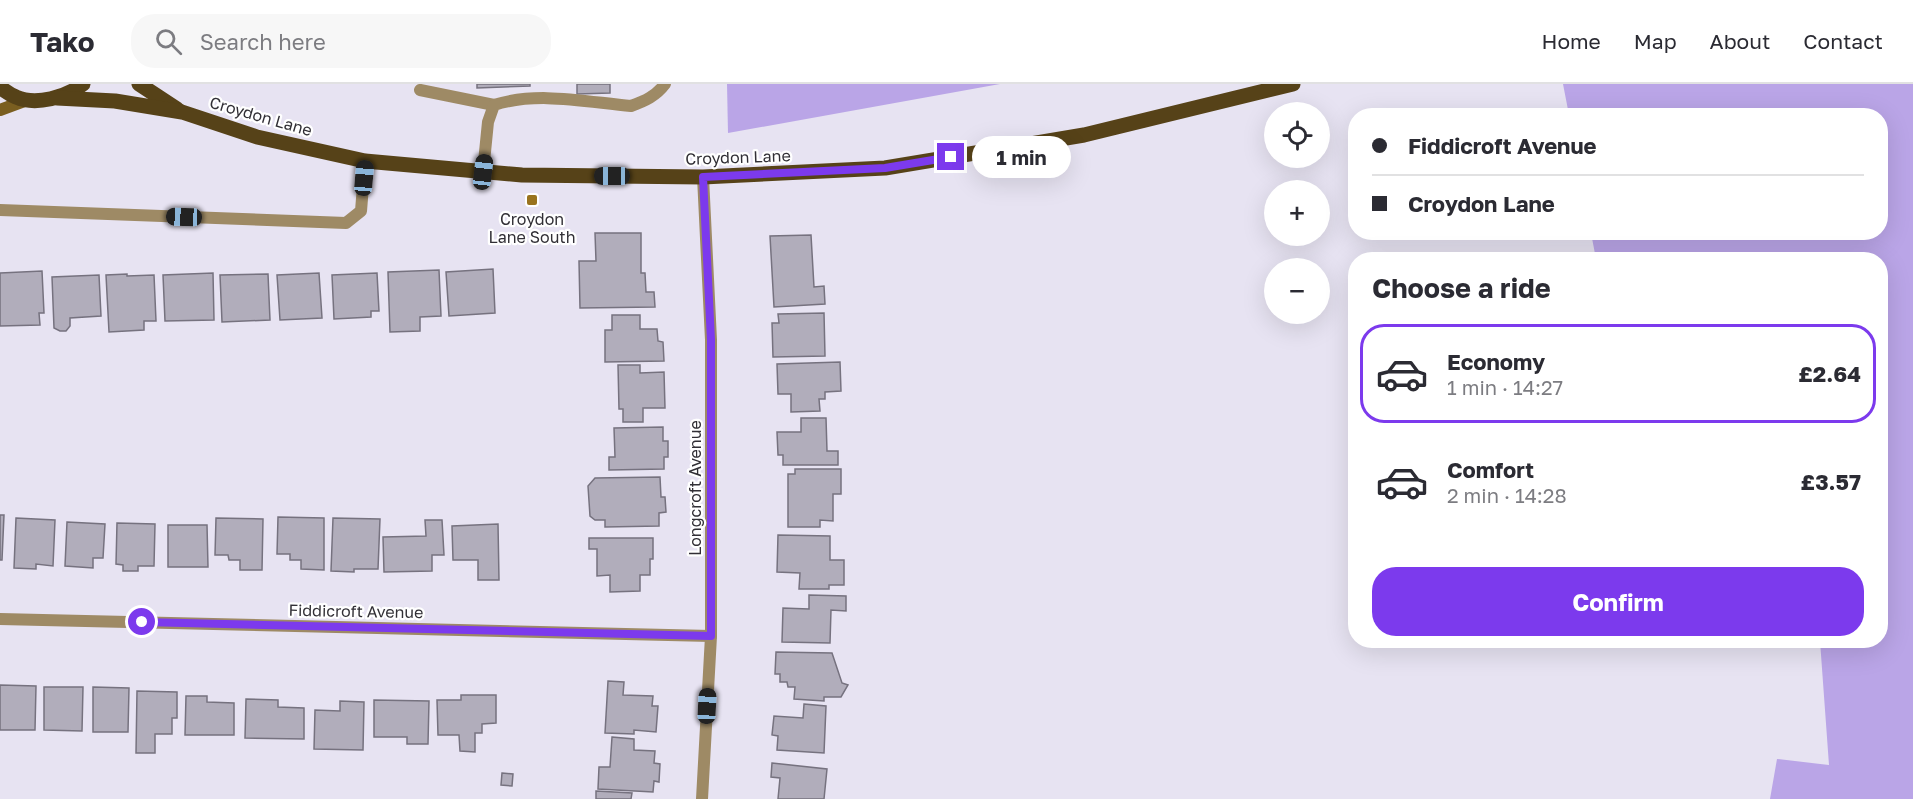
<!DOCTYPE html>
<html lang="en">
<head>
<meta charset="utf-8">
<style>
  body { margin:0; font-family:"Golos Text",sans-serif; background:#f7f7f7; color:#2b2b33; height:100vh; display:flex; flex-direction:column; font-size:22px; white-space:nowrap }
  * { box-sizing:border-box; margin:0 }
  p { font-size:20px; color:#7c7c81 }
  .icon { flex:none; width:33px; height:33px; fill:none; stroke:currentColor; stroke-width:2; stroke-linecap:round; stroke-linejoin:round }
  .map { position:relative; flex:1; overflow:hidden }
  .drawer { position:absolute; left:1348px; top:168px; width:540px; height:396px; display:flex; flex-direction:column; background:#fff; border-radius:24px; box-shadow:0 6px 24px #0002 }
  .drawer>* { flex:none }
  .guide { position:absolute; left:1348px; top:24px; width:540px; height:132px; border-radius:24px; box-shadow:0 6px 24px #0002; display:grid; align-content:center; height:132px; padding:0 24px; background:#fff }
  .fabs { position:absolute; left:1264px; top:18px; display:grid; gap:12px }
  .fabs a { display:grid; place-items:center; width:66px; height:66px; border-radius:50%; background:#fff; box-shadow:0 6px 24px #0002; font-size:30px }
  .end { position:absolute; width:27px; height:27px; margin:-14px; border:8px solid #7c3aed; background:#fff; box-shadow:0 0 0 3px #fff }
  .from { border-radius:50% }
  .bubble { position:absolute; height:42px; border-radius:21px; background:#fff; box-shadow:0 6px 24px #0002; font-size:20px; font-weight:700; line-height:42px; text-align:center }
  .car { position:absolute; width:18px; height:36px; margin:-18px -9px; border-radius:8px; box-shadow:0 0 4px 2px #0007; background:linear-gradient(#222 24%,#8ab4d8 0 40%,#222 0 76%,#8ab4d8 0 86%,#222 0) }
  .guide b { display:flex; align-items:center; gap:21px; height:57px; font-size:22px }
  .guide b+b { border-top:2px solid #e1e1e2 }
  .guide i { width:15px; height:15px; background:#2b2b33 }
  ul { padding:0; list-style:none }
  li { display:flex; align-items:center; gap:18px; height:99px; margin:0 12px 9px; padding:0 12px; border:3px solid transparent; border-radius:24px }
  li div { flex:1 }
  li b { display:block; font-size:22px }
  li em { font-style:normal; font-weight:700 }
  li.active { border-color:#7c3aed }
  li>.icon { width:54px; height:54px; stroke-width:1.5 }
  h2 { padding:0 24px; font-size:27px; line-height:72px }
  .primary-button { display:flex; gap:12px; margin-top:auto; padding:12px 24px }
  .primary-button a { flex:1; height:69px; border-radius:24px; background:#7c3aed; color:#fff; font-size:24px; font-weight:700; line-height:69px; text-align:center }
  header { display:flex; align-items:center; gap:36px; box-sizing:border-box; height:84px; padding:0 30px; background:#fff; border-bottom:2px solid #e1e1e2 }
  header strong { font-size:28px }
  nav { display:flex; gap:33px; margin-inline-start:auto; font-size:21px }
  .search { width:420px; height:54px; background:#f7f7f7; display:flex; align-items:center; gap:15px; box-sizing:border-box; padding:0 21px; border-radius:24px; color:#7c7c81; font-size:22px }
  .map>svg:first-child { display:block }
  .green { fill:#baa5e7 }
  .building { fill:#b1adbb; stroke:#76727f; stroke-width:1.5 }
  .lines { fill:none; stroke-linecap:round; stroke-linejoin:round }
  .service { stroke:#9e8a65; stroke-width:12 }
  .minor { stroke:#9e8a65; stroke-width:12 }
  .secondary { stroke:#7a5e20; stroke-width:12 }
  .primary { stroke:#564218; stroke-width:15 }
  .route { stroke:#7c3aed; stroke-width:8 }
  .poi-dot { fill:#99731e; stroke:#fff; stroke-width:2 }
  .labels { text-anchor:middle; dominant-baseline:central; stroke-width:4.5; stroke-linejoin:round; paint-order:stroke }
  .street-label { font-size:16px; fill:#312f35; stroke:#fff }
  .poi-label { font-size:16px; fill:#312f35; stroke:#fff }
</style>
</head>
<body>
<header>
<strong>Tako</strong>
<div class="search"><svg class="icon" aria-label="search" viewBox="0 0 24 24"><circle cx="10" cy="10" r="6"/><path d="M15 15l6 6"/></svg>Search here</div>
<nav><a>Home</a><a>Map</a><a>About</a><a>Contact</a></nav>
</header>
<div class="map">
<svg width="1913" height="715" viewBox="0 0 1913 715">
  <rect width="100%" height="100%" fill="#e7e3f2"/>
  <g class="green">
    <polygon points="727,0 1000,0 728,49"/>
    <polygon points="1563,0 1913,0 1913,715 1770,715 1777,675 1829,681 1820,557 1881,556 1881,176 1596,175 1591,149 1881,148 1881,32 1569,31"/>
  </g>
  <g class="building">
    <polygon points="477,0 530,0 530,2 477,4"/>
    <polygon points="577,0 610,0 610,9 577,10"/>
    <polygon points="595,149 641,149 641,189 645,189 646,208 654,208 655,223 580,224 579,177 596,177"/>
    <polygon points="811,151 814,203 824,202 825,220 774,223 770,152"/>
    <polygon points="493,185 495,229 449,232 446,188"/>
    <polygon points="439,186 441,232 420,233 420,247 390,248 388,188"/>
    <polygon points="42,187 44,229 39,229 40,241 0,242 0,189"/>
    <polygon points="213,189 214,236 165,237 163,191"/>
    <polygon points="319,189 322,234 280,236 277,191"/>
    <polygon points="377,189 379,227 371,227 371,233 334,235 332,191"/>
    <polygon points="127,190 127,192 154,191 156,237 144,237 144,246 109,248 106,191"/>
    <polygon points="268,190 270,236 222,238 220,191"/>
    <polygon points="99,191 101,232 70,234 70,242 66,247 60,247 54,244 52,193"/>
    <polygon points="824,229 825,272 773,273 772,239 779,239 778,230"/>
    <polygon points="612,231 640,231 640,245 657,245 658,257 663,258 664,277 605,278 605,246 612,246"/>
    <polygon points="840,278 841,307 825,308 825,315 819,315 820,327 791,328 791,310 778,310 777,280"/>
    <polygon points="618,281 640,281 640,289 664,288 665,324 643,324 643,338 623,338 623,325 619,325"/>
    <polygon points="801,334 826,334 827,367 838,367 838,381 783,381 783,371 778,371 777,348 801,348"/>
    <polygon points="663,343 663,357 668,357 668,373 664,373 664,385 609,386 609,373 615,373 614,344"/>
    <polygon points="795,385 841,385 841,410 833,410 833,437 820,436 820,443 788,443 788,390 795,390"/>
    <polygon points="660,393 661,413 665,413 666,428 659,429 659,442 605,443 605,436 595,436 590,432 588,402 595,394"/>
    <polygon points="0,431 4,431 2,476 0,476"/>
    <polygon points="278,433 324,434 324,486 301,485 301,476 290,476 290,470 277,470"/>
    <polygon points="16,434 55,436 53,482 36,480 36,485 14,484"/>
    <polygon points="216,434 263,435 262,486 240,486 240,476 229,476 228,471 215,471"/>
    <polygon points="333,434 380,435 378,485 354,485 354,488 331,487"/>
    <polygon points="425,436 442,436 444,471 432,471 432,487 384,488 383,453 426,452"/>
    <polygon points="67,438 105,440 103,474 93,474 93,484 65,482"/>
    <polygon points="117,439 155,440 154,482 138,482 138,487 123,487 123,481 116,480"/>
    <polygon points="498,440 499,496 478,496 478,476 453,476 452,442"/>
    <polygon points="168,441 207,441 208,483 168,483"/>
    <polygon points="778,451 830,452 830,476 844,476 844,501 829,501 829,505 799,505 800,489 777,488"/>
    <polygon points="589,454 653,454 653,475 650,475 650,491 640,491 640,507 610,508 610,491 597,492 597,465 589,465"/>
    <polygon points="809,511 846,512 846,527 831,526 830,559 782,558 783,524 809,525"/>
    <polygon points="776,568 832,569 842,599 848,601 841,613 824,613 824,617 794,615 795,603 788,603 787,598 780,598 780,590 775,590"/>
    <polygon points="608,597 624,598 623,611 653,612 652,622 658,622 656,648 634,646 634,650 605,649"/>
    <polygon points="0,601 36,602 35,646 0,646"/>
    <polygon points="44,603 83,603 82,647 44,646"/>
    <polygon points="93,603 129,604 128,648 93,648"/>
    <polygon points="137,607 177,608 177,634 172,634 172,650 155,650 155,669 136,669"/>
    <polygon points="461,611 496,611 496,639 482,640 482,649 475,649 475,668 460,667 459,651 438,651 437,616 461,616"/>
    <polygon points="186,612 207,612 207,618 234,619 234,651 185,651"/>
    <polygon points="246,615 278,616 278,623 304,624 304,655 245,654"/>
    <polygon points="374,616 429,617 428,660 407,660 407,653 374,653"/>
    <polygon points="340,617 364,618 363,666 314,665 315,626 340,627"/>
    <polygon points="804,620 826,622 824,669 777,666 778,652 772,651 774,632 803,634"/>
    <polygon points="612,653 634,655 634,666 655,667 654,679 660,680 659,698 654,697 653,708 598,705 599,683 610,683"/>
    <polygon points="772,679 827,685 824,715 778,715 780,694 771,693"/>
    <polygon points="502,689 513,690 512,702 501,701"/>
    <polygon points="596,707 632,709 631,715 596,715"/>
  </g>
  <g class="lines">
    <g class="service">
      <polyline points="420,6 494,21"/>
      <path d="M483,88L488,38L494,21C538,7 586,18 631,22C645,17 656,12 665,0"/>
    </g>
    <g class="minor">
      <polyline points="0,126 346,139 361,127 365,77"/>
      <polyline points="0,535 711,552"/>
      <polyline points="702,715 711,552 711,256 703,93"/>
    </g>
    <polyline class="secondary" points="0,26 27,16"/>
    <g class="primary">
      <polyline points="139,0 177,25"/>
      <path d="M0,3C5,7 11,11 16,13C36,22 67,13 83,0"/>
      <polyline points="57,14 115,17 182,28 257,53 365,77 522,91 703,93 885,84 1084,51 1293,0"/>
    </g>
  </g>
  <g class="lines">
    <polyline class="route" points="142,538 711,552 711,256 703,93 885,84 951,73"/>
  </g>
  <rect class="poi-dot" x="526" y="110" width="12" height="12" rx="3"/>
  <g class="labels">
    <g class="street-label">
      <text transform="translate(261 32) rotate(16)">Croydon Lane</text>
      <text transform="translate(738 73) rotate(-2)">Croydon Lane</text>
      <text transform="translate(695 404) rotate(-90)">Longcroft Avenue</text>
      <text transform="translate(356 527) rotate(1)">Fiddicroft Avenue</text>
    </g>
    <g class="poi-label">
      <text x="532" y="135">Croydon<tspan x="532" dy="18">Lane South</tspan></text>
    </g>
  </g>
</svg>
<div class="fabs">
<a><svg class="icon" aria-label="locate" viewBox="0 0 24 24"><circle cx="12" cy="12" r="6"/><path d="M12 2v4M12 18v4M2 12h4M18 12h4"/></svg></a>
<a>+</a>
<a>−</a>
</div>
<i class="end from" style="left:142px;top:538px"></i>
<i class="end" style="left:951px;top:73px"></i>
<div class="bubble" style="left:972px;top:52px;width:99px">1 min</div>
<i class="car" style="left:483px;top:88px;rotate:7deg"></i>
<i class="car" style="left:612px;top:92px;rotate:270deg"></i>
<i class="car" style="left:364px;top:94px;rotate:5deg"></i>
<i class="car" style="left:184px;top:133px;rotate:272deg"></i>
<i class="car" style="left:707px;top:622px;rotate:3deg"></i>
<div class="guide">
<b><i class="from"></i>Fiddicroft Avenue</b>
<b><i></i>Croydon Lane</b>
</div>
<section class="drawer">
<h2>Choose a ride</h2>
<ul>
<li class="active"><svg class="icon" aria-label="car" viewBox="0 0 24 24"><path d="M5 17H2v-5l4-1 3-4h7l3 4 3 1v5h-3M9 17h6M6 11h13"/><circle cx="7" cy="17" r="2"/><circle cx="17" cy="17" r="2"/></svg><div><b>Economy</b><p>1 min · 14:27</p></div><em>£2.64</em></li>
<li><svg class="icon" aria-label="car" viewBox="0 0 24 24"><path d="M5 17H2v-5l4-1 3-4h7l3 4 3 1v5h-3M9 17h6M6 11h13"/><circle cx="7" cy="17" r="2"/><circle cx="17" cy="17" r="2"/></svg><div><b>Comfort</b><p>2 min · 14:28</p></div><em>£3.57</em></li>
</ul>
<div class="primary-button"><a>Confirm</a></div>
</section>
</div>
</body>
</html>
